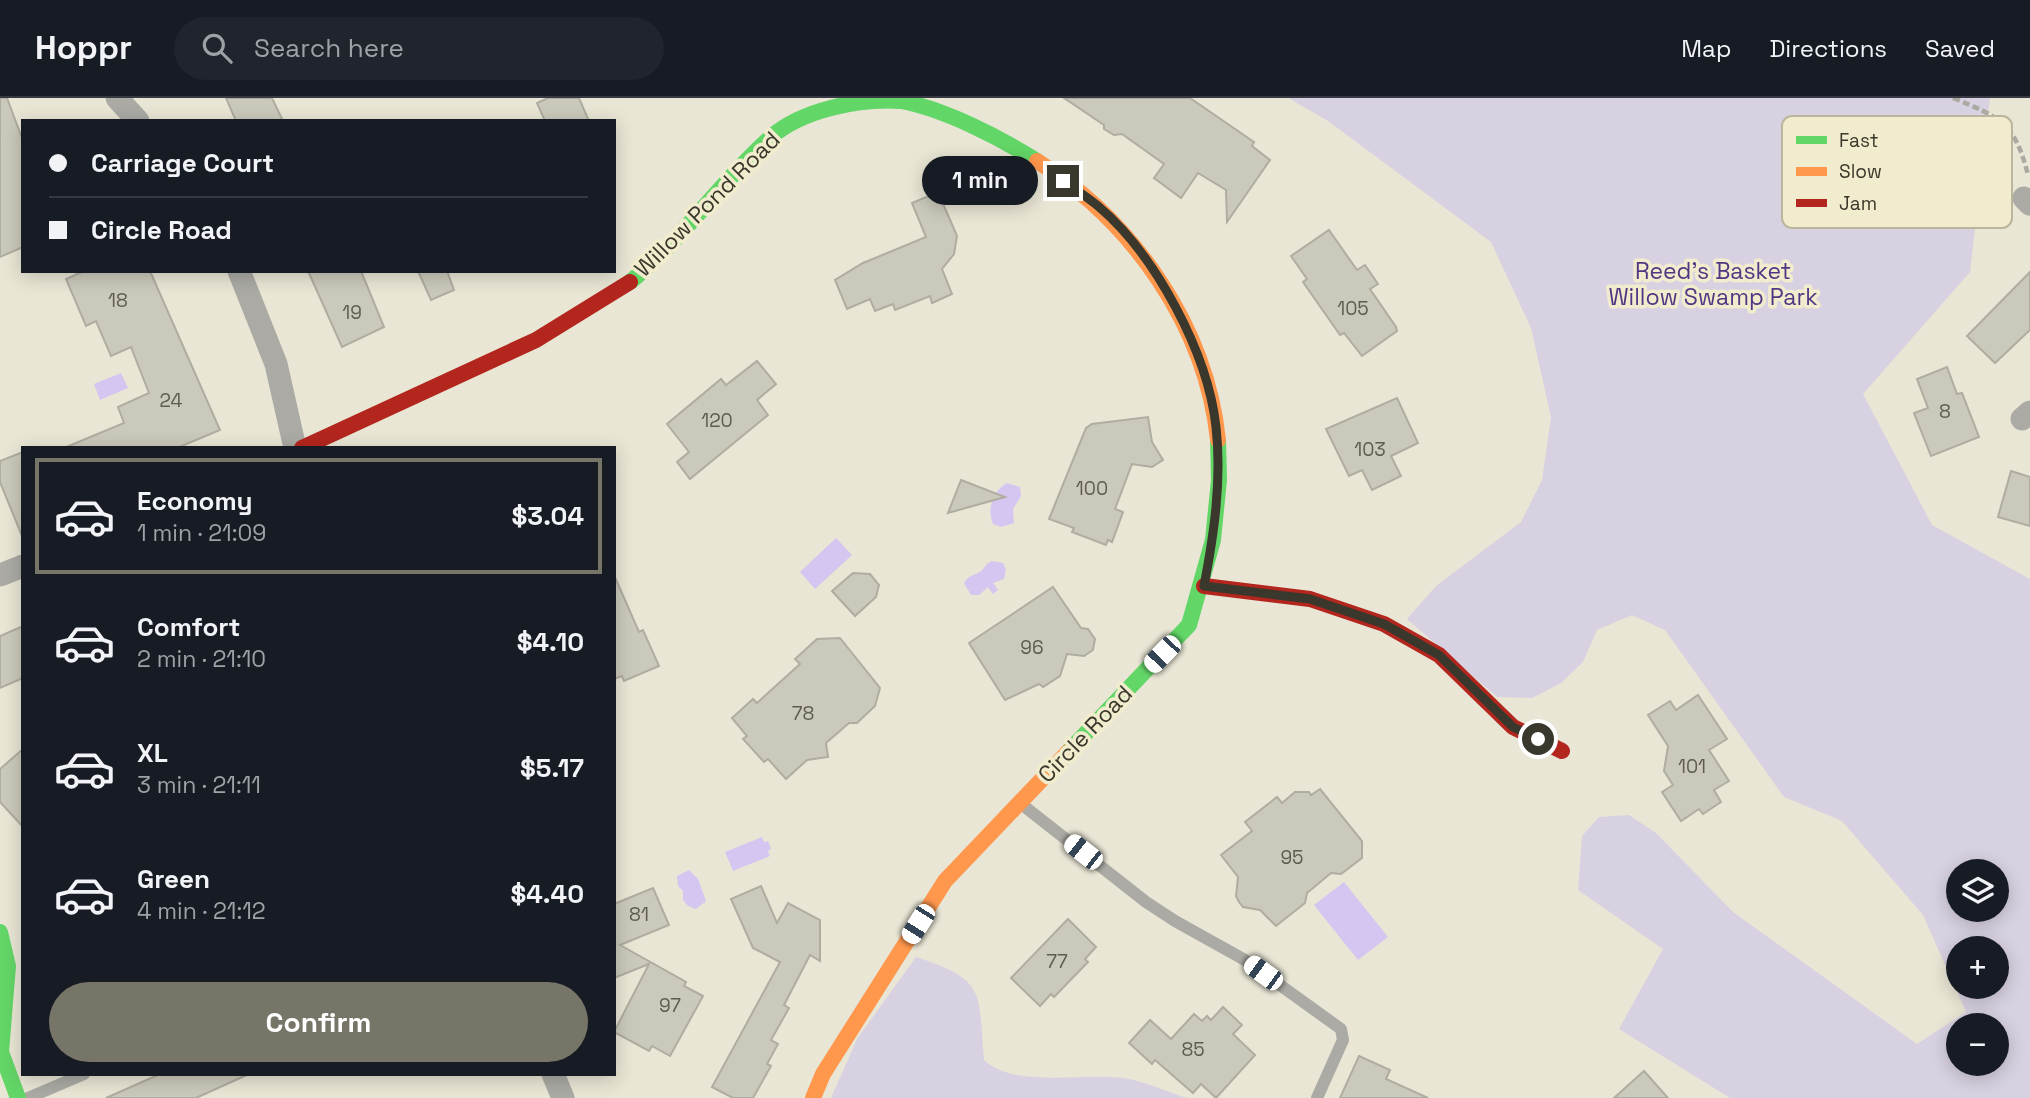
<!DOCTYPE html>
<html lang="en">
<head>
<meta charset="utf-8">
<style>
  body { margin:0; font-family:"Space Grotesk",sans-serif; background:#20242c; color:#f1f3f6; height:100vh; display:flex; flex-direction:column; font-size:26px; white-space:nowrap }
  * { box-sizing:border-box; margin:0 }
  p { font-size:23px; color:#9ea1a6 }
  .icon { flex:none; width:38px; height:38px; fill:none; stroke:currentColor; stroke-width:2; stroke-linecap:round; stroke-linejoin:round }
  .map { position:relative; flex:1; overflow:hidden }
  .side { position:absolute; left:21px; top:348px; width:595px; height:630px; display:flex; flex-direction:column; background:#171b24; border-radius:0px; box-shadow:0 4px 18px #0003 }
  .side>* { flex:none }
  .top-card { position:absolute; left:21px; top:21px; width:595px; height:154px; border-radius:0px; box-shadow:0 4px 18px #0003; display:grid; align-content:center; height:154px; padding:0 28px; background:#171b24 }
  .controls { position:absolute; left:1946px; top:761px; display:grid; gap:14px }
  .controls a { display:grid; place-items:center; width:63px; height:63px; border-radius:50%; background:#171b24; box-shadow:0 4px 18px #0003; font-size:35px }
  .end { position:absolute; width:32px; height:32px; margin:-16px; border:9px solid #3a382c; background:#fff; box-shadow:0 0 0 4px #fff }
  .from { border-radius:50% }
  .bubble { position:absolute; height:49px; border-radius:24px; background:#171b24; box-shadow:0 4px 18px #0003; font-size:23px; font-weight:600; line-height:49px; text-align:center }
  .car { position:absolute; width:21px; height:42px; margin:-21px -10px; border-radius:9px; box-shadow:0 0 5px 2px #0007; background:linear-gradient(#fff 24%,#345 0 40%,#fff 0 76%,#345 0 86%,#fff 0) }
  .top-card b { display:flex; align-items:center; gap:24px; height:66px; font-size:26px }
  .top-card b+b { border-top:2px solid #363941 }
  .top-card i { width:18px; height:18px; background:#f1f3f6 }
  ul { padding:12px 0 0; list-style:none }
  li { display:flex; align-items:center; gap:21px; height:116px; margin:0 14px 10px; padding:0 14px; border:4px solid transparent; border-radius:0px }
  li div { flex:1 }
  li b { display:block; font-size:26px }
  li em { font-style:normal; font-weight:600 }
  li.current { border-color:#777567 }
  li>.icon { width:63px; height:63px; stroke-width:1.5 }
  .button { display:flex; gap:14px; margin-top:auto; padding:14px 28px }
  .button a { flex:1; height:80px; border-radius:42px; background:#777567; color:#fff; font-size:28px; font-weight:600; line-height:80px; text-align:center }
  header { display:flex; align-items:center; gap:42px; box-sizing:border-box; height:98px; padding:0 35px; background:#171b24; border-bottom:2px solid #363941 }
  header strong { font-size:33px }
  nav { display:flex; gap:38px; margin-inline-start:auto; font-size:24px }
  .search { width:490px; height:63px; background:#20242c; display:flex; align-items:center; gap:18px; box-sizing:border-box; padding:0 24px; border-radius:38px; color:#9ea1a6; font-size:26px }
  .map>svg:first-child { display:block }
  .green { fill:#d8d1e1; fill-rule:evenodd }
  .water { fill:#d4c6f0 }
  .building { fill:#cbc9bb; stroke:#afada0; stroke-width:2 }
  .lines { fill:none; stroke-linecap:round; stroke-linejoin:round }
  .path { stroke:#aba9a2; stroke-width:4.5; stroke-dasharray:7 3.5; stroke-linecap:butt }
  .lane { stroke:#abaaa4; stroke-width:12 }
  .street { stroke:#abaaa4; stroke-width:23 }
  .fast { stroke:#63d668; stroke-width:16 }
  .slow { stroke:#ff974d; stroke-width:16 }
  .jam { stroke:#b3261e; stroke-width:16 }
  .route { stroke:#3a382c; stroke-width:9 }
  .labels { text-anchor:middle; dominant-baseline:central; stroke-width:7; stroke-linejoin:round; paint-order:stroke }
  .number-label { font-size:19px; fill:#5e5c50 }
  .street-label { font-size:23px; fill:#3a382c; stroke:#f1eccd }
  .park-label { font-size:23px; fill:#513783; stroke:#f1eccd }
  .key { fill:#f1eccd; stroke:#bab69d; stroke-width:2 }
  .key-label { font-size:19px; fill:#3a382c }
</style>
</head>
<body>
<header>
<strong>Hoppr</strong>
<div class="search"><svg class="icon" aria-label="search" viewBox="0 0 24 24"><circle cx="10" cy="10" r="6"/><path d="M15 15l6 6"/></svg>Search here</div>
<nav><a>Map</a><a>Directions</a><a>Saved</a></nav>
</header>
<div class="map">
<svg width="2030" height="1000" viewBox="0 0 2030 1000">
  <rect width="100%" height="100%" fill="#e9e6d5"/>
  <g class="green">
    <path d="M1288,0H1990L1970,174L1863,296L1932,427L2030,481V1000H1730L1619,931L1663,851L1578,792L1582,738L1599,719L1629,717L1656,735L1733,814L1917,946L1966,914L1923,817L1842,723L1784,699L1665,532L1632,517L1597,532L1583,564L1561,585L1532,600L1497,599L1407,521L1436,488L1521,424L1542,382L1551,319L1531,230L1491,144L1328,23ZM1958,774H1997V812H1958ZM1958,850H1997V889H1958ZM1958,928H1997V966H1958Z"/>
    <path d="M916,859C988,882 978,895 984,962C1017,992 1087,973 1129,981C1148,985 1168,994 1187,1000H831L857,941Z"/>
  </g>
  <g class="water">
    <polygon points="121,275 128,290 100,302 94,286"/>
    <path d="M1007,385L1020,389L1021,398L1013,411L1014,425L1001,429L993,426C987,410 992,394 1007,385Z"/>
    <polygon points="836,440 852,457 815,491 800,474"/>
    <path d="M992,463L1003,465L1006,472L1004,481L993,485L998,492L993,496L988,489L979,497H971L964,485C970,476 974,478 981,473C985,470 985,466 992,463Z"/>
    <polygon points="762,739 764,744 768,743 771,751 768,753 770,758 733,773 725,754"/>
    <polygon points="689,772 698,781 706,803 696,811 688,808 683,802 683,793 678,788 677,778"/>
    <polygon points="1344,784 1388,839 1358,862 1314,807"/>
  </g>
  <g class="building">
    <polygon points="0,0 7,0 23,43 23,149 0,159"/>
    <polygon points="226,0 272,0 283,23 236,23"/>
    <polygon points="548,0 579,0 589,23 545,23 537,5"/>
    <polygon points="1064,0 1190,0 1254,44 1252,48 1270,62 1227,124 1226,92 1198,75 1181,100 1154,80 1164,66 1122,36 1114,37 1104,31 1104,27"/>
    <polygon points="938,94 957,138 954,156 942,171 952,196 932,205 930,198 895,212 893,206 875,213 870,201 847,211 835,182 863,165 926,139 912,105"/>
    <polygon points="1329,132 1357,172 1365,167 1378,186 1370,191 1396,229 1397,233 1362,258 1344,235 1340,237 1303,184 1307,181 1291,158"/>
    <polygon points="84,173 150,173 220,332 177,350 64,350 124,325 118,309 149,295 131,249 111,258 96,223 86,228 66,181"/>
    <polygon points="308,173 361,173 384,229 342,249"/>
    <polygon points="418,173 447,173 454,192 431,202"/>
    <polygon points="2030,174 2030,232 1995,265 1967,238"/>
    <polygon points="757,263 776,286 757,302 768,317 690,381 677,364 689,354 667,326 721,281 726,287"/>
    <polygon points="1947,269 1957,296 1962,295 1979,339 1931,358 1914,315 1928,310 1917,281"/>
    <polygon points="1397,300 1418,345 1391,358 1401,378 1372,392 1362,372 1349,378 1326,331"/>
    <polygon points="1148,319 1152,344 1163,362 1152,369 1132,366 1115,411 1123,414 1112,444 1108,442 1106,447 1072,434 1074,430 1049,421 1086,330 1092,326"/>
    <polygon points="23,354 23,438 22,438 0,384 0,363"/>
    <polygon points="2011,373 2030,379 2030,428 1998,419"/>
    <polygon points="961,382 1005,399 948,415"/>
    <polygon points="853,475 870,476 879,487 876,499 855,518 832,493"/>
    <polygon points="614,477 639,534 643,532 659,568 624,583 622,578 614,581"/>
    <polygon points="1053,489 1081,530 1088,531 1095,541 1093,552 1084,558 1067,556 1060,578 1043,589 1039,586 1005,602 969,545"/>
    <polygon points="23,528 23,580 0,590 0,538"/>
    <polygon points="840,540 880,590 875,608 857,625 849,625 826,645 828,659 807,662 786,681 768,661 764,664 743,641 747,638 732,620 753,601 757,605 800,566 795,561 817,541"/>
    <polygon points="1698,597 1727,641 1709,652 1729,683 1714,692 1721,704 1703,716 1699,711 1681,723 1662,694 1673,687 1664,673 1668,648 1648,617 1670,603 1676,612"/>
    <polygon points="23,651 23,729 0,704 0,671"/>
    <polygon points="1320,691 1362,743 1362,760 1341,776 1331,775 1307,795 1305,805 1276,828 1260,812 1243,809 1239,804 1236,798 1238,779 1221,757 1252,733 1245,724 1277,699 1282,705 1295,694 1309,694 1311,697"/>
    <polygon points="761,788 777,825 788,805 820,822 820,863 810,857 784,907 789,910 771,942 778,946 767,966 771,968 753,1000 733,1000 712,989 780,864 753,850 731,801"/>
    <polygon points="653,790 669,827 620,847 686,884 684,888 703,898 670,958 652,948 649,953 614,934 649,866 614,880 614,806"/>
    <polygon points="1068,821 1096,849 1085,861 1088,864 1054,899 1051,896 1040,908 1011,880"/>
    <polygon points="1223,909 1242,927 1233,936 1255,957 1216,1000 1201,986 1193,995 1155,962 1152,966 1129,945 1150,922 1171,941 1194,916 1202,923 1207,918 1211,922"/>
    <polygon points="1359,958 1390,972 1386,981 1428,1000 1340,1000"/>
    <polygon points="1644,973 1668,1000 1614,1000"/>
    <polygon points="160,976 249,976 196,1000 106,1000"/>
  </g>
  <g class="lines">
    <path class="path" d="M1953,0C2000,19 2015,25 2028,77"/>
    <g class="lane">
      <polyline points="1020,705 1146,804 1175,823 1245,862 1341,931 1343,942 1317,1000"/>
      <polyline points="28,1000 84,976"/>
    </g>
    <g class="street">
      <polyline points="117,0 138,23"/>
      <polyline points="2024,100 2030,106"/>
      <polyline points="239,173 276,266 295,350"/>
      <polyline points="2022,321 2030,314"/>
      <polyline points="0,477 23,468"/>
      <polyline points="553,976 563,1000"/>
    </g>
    <g class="fast">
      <path d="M630,184C683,141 720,84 771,39C802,12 859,0 901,3C944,11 999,39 1037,63"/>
      <polyline points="1068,654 1189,527 1213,442 1219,382 1218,342"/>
      <polyline points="0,834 8,868 1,954 18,1000"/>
    </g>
    <g class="slow">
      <path d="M1037,63C1133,124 1206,227 1218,342"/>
      <polyline points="813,1000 823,976 945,783 1068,654"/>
    </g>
    <g class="jam">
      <polyline points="302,350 536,242 630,184"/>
      <polyline points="1204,488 1310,501 1384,526 1439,557 1513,629 1562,653"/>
    </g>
  </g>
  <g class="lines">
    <path class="route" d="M1063,83C1075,91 1087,99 1098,108C1155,156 1208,255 1216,329C1222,382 1214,436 1204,488L1310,501L1384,526L1439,557L1513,629L1538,641"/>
  </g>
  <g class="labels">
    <g class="number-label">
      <text x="118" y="202">18</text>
      <text x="1353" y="210">105</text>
      <text x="352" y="214">19</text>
      <text x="171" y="302">24</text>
      <text x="1945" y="313">8</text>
      <text x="717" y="322">120</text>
      <text x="1370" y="351">103</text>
      <text x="1092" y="390">100</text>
      <text x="1032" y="549">96</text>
      <text x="803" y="615">78</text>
      <text x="1692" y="668">101</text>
      <text x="1292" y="759">95</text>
      <text x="639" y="816">81</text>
      <text x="1057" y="863">77</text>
      <text x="670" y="907">97</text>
      <text x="1193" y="951">85</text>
    </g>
    <g class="street-label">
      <text transform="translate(707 106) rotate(-45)">Willow Pond Road</text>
      <text transform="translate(1085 636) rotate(-46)">Circle Road</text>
    </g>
    <g class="park-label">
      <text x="1713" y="173">Reed's Basket<tspan x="1713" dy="26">Willow Swamp Park</tspan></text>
    </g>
  </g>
  <rect x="1782" y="18" width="230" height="112" rx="10" class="key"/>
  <rect x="1796" y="38" width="31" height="8" fill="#63d668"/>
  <rect x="1796" y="69" width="31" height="9" fill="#ff974d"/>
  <rect x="1796" y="101" width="31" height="8" fill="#b3261e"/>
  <g class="key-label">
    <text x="1839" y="49">Fast</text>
    <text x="1839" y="80">Slow</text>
    <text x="1839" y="112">Jam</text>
  </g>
</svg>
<div class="controls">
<a><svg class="icon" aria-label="layers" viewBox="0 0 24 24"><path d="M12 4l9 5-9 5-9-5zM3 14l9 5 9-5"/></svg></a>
<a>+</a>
<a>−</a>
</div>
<i class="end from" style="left:1538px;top:641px"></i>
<i class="end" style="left:1063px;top:83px"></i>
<div class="bubble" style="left:922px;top:58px;width:116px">1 min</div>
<i class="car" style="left:1162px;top:556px;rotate:224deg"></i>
<i class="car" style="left:1083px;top:754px;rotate:308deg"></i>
<i class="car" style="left:918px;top:826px;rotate:212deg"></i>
<i class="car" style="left:1263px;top:875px;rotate:306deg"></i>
<div class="top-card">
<b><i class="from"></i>Carriage Court</b>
<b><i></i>Circle Road</b>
</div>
<section class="side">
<ul>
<li class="current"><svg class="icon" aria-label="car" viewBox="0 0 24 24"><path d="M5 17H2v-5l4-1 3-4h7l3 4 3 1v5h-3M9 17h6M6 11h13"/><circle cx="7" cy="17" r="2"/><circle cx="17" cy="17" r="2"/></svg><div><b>Economy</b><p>1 min · 21:09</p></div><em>$3.04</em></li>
<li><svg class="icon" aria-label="car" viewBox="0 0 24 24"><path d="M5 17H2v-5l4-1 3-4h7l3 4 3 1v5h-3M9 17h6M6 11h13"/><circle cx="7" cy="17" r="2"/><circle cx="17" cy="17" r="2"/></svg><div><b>Comfort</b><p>2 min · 21:10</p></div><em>$4.10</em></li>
<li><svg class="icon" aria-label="car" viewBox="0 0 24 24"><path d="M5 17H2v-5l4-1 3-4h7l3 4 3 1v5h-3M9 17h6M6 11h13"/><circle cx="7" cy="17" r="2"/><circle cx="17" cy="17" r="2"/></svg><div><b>XL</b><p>3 min · 21:11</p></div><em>$5.17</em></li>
<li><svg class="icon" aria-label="car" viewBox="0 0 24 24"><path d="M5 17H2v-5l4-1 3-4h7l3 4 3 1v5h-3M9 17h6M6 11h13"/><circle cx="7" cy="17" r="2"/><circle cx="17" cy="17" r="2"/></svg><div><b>Green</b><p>4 min · 21:12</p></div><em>$4.40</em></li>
</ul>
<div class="button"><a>Confirm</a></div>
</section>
</div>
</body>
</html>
